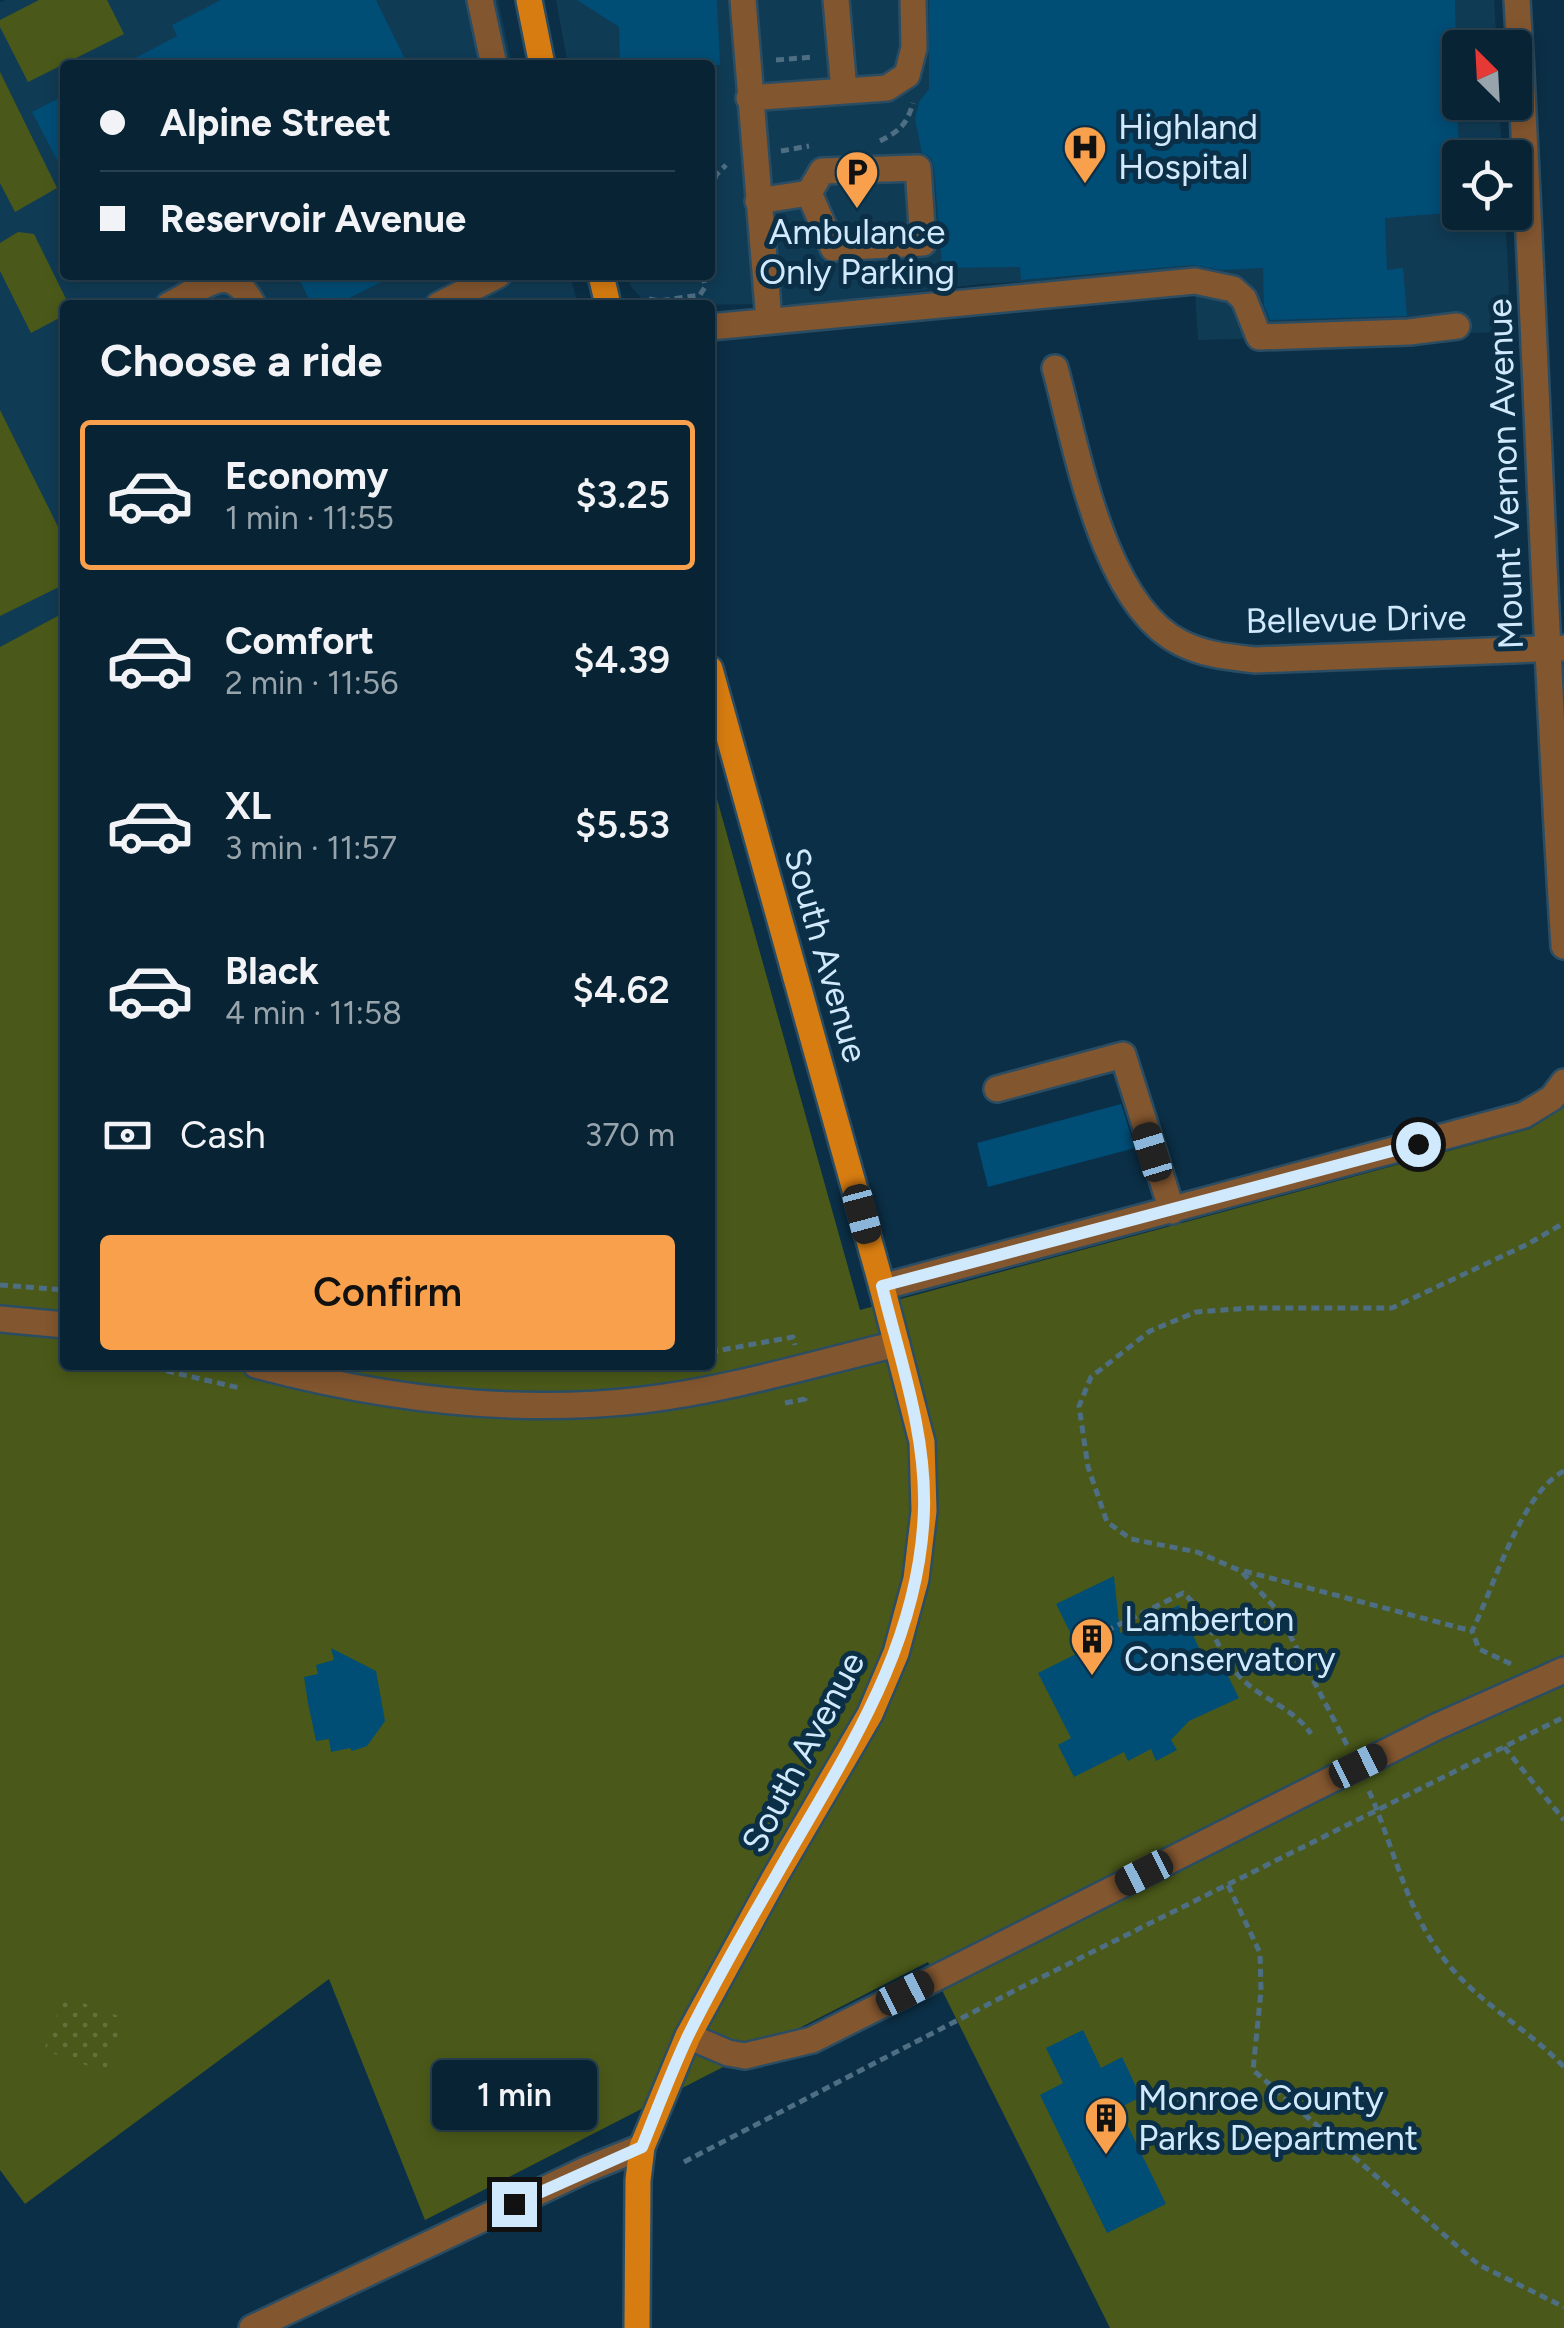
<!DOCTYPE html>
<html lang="en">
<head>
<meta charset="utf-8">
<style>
  body { margin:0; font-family:Figtree,sans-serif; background:#112b3c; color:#f1f3f6; height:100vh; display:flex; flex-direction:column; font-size:38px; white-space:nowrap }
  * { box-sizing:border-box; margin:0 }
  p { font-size:32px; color:#98a4ac }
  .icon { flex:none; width:55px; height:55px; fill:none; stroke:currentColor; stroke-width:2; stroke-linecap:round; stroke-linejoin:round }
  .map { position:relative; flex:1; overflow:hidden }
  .details { position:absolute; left:60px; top:300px; width:655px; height:1070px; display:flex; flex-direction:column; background:#082334; border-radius:10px; box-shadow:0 5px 15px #0003,0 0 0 2px #29404f }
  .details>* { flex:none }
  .hud { position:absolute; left:60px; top:60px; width:655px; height:220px; border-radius:10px; box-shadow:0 5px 15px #0003,0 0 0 2px #29404f; display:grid; align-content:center; height:220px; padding:0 40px; background:#082334 }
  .needle { width:65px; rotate:336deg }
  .controls { position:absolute; left:1442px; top:30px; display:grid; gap:20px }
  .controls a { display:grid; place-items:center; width:90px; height:90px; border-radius:10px; background:#082334; box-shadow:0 5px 15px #0003,0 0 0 2px #29404f; font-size:50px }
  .end { position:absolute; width:45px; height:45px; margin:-22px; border:12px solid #d1e9fc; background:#111; box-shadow:0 0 0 5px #111 }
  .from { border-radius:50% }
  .bubble { position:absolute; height:70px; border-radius:10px; background:#082334; box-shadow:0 5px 15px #0003,0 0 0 2px #29404f; font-size:32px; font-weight:600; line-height:70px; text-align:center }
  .car { position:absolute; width:30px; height:60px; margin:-30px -15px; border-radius:12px; box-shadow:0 0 8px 2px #0007; background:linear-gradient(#222 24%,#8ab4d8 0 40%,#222 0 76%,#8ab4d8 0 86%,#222 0) }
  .hud b { display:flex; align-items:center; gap:35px; height:95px; font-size:38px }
  .hud b+b { border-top:2px solid #29404f }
  .hud i { width:25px; height:25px; background:#f1f3f6 }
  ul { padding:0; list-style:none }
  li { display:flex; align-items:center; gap:30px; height:150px; margin:0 20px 15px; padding:0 20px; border:5px solid transparent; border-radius:10px }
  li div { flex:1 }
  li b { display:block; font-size:38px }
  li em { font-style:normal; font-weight:600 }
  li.selected { border-color:#f9a04c }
  li>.icon { width:90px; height:90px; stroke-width:1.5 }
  h2 { padding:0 40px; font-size:45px; line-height:120px }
  .pay { display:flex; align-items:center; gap:25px; height:110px; padding:0 40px; font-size:38px }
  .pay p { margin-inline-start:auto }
  .primary-button { display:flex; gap:20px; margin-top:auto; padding:20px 40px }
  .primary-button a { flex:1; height:115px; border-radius:10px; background:#f9a04c; color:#111; font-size:40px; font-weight:600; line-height:115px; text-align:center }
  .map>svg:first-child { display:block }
  .built { fill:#103b54 }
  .park { fill:#4a5919 }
  .garden { fill:url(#garden-dots) }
  .building { fill:#004d76 }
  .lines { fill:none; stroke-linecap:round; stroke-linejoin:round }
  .minor-casing { stroke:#2b4d63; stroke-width:30 }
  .major-casing { stroke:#2b4d63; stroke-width:30 }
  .path { stroke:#4e6e83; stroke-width:5; stroke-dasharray:8 5; stroke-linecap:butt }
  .minor { stroke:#82562f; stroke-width:25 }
  .major { stroke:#d77c11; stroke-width:25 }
  .route { stroke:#d1e9fc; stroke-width:12 }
  .labels { text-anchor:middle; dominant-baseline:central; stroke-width:10; stroke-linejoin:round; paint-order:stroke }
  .poi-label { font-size:35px; fill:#d1e9fc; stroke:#0b2f46; text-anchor:start }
  .street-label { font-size:35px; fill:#d1e9fc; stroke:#0b2f46 }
</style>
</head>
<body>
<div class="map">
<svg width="1564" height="2328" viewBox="0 0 1564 2328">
  <defs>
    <pattern id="garden-dots" width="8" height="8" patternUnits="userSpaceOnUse" patternTransform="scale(2.5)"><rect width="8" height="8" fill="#4a5919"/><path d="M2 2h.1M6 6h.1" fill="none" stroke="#63713b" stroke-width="1.8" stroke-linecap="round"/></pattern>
  </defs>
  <rect width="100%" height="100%" fill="#0b2f46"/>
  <g class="built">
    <polygon points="5,0 498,0 512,65 65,65 65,275 570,275 578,305 65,305 65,612 0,647 0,2"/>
    <polygon points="556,0 1494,0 1497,47 1460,48 1460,102 1499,103 1502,157 1460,158 1460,212 1505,213 1511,332 1198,340 1194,274 982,284 810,304 656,305 643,300 631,287 628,275 710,275 710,65 568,65"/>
  </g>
  <g class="park">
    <polygon points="39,0 107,0 124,34 28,82 0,27 0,20"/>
    <polygon points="0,72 57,188 15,212 0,183"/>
    <polygon points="18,232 34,234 69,305 65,305 65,315 31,333 0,271 0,243"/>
    <polygon points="0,410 65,541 65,584 0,616"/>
    <polygon points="65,612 65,1365 710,1365 710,774 860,1310 1530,1129 1564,1107 1564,2328 1110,2328 928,1962 425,2220 329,1979 25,2204 0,2170 0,647"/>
  </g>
  <polygon class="garden" points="64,1996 124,2018 105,2072 44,2050"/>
  <g class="building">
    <polygon points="221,0 376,0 408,65 122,65 177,36 172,25"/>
    <polygon points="577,0 717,0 720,65 620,65 619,27"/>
    <polygon points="929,0 1455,0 1460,212 1385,218 1387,270 1403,268 1407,316 1270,320 1264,306 1263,268 1221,270 1193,265 1021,280 1020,267 942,268 934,167 931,158 922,153 915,119 919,102 929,89"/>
    <polygon points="65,95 65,175 32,112"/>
    <polygon points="297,275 395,275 335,305 312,305"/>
    <polygon points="1121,1104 1135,1148 988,1187 977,1143"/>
    <polygon points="1114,1576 1120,1633 1179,1605 1212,1676 1225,1670 1239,1698 1189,1721 1171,1740 1177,1750 1156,1761 1151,1749 1128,1761 1124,1752 1074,1777 1058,1745 1071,1738 1038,1673 1080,1652 1056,1604"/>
    <polygon points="331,1648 376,1671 385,1721 367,1746 352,1751 350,1748 331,1752 329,1739 316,1741 308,1703 304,1677 318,1674 316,1665 334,1660"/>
    <polygon points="1083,2030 1101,2068 1122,2057 1141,2097 1119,2108 1166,2204 1107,2233 1040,2095 1063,2083 1046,2048"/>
  </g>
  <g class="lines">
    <g class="minor-casing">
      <g id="minor">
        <polyline points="480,0 494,65"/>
        <polyline points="743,0 769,321"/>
        <polyline points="836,0 844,90"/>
        <path d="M1517,0C1535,315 1544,631 1564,946"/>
        <polyline points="749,98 887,88 907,75 914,48 913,0"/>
        <polygon points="918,168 923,243 833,248 809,193 822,171"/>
        <polyline points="758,201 809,193"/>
        <path d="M169,305C206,287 229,258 253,305"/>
        <polyline points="439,305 498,275"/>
        <polyline points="710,327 1195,281 1233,289 1244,299 1259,337 1409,332 1457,326"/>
        <path d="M1055,368C1077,447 1102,604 1181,643C1205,655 1229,657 1255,660L1564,648"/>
        <polyline points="997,1089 1123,1055 1172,1211"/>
        <polyline points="882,1287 1524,1115 1552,1098 1564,1082"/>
        <polyline points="0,1319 65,1325"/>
        <path d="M256,1365C380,1398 514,1415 643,1400C728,1390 813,1364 897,1344"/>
        <polyline points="688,2036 728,2053 745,2056 812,2040 1436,1727 1564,1670"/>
        <polyline points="252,2328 585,2170 642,2147"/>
      </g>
    </g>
    <g class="major-casing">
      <g id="major">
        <polyline points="529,0 542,65"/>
        <polyline points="601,275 608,305"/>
        <polyline points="637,2328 638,2180 642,2147 688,2036 775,1877 870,1714 896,1653 916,1579 924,1511 922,1442 882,1287 710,669"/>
      </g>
    </g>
    <g class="path">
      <polyline points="776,60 814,57"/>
      <path d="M880,141C900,131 907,124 913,103"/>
      <polyline points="781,151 809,146"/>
      <polyline points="710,204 716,175 726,165"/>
      <polyline points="649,299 659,301 700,295 705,287 703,275"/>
      <polyline points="0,1285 65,1290"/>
      <polyline points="710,1352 793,1337 795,1345"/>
      <polyline points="141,1365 240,1388"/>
      <polyline points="785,1403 805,1399 804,1395"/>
      <polyline points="1244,1571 1472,1631"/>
      <path d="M1106,1631L1183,1593C1211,1616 1217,1654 1242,1679C1263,1700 1295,1709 1311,1734"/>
      <path d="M1511,1664L1479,1649L1472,1631C1494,1587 1521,1493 1564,1471"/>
      <polyline points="1347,1745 1277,1610 1241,1571 1197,1552 1131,1539 1107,1522 1088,1467 1079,1406 1091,1377 1150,1331 1196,1312 1250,1308 1392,1308 1528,1244 1564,1223"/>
      <polyline points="1504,1747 1564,1820"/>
      <path d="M1369,1791C1396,1852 1408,1920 1454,1971C1487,2008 1530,2031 1564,2067"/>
      <polyline points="1228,1885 1260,1953 1261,1991 1253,2070 1479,2265 1564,2307"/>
      <polyline points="684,2162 1010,1993 1564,1717"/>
    </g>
    <use href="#minor" class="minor"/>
    <use href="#major" class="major"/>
  </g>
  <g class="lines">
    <path class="route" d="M514,2204L642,2147C657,2110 671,2072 688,2036C715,1981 746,1928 776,1876C842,1759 920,1649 924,1509C926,1432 900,1360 882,1286L1418,1144"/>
  </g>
  <defs>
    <g id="hospital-pin" transform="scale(2.25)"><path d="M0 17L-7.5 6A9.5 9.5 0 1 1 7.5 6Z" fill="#f9a04c" stroke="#0b2f46"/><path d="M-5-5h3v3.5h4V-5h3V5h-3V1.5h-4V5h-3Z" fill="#111"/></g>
    <g id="parking-pin" transform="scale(2.25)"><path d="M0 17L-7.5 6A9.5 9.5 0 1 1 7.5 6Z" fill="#f9a04c" stroke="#0b2f46"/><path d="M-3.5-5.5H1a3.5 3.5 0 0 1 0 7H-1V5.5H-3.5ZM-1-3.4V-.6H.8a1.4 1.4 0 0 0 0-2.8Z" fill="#111"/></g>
    <g id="building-pin" transform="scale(2.25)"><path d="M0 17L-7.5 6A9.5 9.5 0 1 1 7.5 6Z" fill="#f9a04c" stroke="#0b2f46"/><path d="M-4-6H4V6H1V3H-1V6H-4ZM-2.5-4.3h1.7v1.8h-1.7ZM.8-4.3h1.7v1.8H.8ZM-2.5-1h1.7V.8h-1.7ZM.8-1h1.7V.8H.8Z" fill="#111"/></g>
  </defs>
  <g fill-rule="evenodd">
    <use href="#hospital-pin" x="1085" y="147"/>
    <use href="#parking-pin" x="857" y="172"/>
    <use href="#building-pin" x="1092" y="1639"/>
    <use href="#building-pin" x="1106" y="2118"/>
  </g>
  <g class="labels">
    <g class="poi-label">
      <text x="1118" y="127">Highland<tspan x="1118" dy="40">Hospital</tspan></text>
      <text x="857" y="232" text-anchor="middle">Ambulance<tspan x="857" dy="40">Only Parking</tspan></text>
      <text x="1124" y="1619">Lamberton<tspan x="1124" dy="40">Conservatory</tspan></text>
      <text x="1138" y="2098">Monroe County<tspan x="1138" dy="40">Parks Department</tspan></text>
    </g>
    <g class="street-label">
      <text transform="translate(1505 474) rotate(-92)">Mount Vernon Avenue</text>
      <text transform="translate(1356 619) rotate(-1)">Bellevue Drive</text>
      <text transform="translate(826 955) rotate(74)">South Avenue</text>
      <text transform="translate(803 1752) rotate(-62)">South Avenue</text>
    </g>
  </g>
</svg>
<div class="controls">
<a><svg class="needle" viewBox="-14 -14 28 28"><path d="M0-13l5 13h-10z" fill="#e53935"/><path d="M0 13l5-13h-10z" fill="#98a4ac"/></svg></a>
<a><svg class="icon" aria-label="locate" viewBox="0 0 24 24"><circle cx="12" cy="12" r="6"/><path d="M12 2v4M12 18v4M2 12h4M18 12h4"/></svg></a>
</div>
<i class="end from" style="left:1418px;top:1144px"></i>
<i class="end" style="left:514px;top:2204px"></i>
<div class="bubble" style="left:432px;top:2060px;width:165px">1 min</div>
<i class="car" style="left:1152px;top:1152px;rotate:343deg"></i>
<i class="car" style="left:862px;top:1214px;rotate:165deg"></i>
<i class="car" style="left:1358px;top:1766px;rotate:64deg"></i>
<i class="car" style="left:1144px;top:1873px;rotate:243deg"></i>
<i class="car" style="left:905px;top:1993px;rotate:63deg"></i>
<div class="hud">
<b><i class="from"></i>Alpine Street</b>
<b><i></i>Reservoir Avenue</b>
</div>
<section class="details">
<h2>Choose a ride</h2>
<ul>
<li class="selected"><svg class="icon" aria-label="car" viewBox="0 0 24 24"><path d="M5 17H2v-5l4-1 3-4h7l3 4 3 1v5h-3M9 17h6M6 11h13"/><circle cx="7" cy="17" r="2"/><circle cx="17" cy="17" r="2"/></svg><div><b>Economy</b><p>1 min · 11:55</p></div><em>$3.25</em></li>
<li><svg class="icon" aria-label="car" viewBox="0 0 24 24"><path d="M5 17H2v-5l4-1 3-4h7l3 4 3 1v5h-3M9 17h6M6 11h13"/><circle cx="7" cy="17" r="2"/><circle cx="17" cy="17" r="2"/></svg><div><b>Comfort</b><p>2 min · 11:56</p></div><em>$4.39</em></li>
<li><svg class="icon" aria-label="car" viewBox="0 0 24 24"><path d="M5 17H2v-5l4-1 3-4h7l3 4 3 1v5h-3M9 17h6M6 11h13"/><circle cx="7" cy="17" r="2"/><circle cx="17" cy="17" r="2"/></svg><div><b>XL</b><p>3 min · 11:57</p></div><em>$5.53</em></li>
<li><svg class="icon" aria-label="car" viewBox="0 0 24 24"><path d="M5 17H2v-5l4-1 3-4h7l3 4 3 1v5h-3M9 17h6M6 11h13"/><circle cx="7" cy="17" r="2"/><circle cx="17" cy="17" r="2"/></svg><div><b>Black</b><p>4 min · 11:58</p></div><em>$4.62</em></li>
</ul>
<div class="pay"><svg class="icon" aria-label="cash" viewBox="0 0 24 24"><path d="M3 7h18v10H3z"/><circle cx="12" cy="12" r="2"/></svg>Cash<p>370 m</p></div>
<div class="primary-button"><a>Confirm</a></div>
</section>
</div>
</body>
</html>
